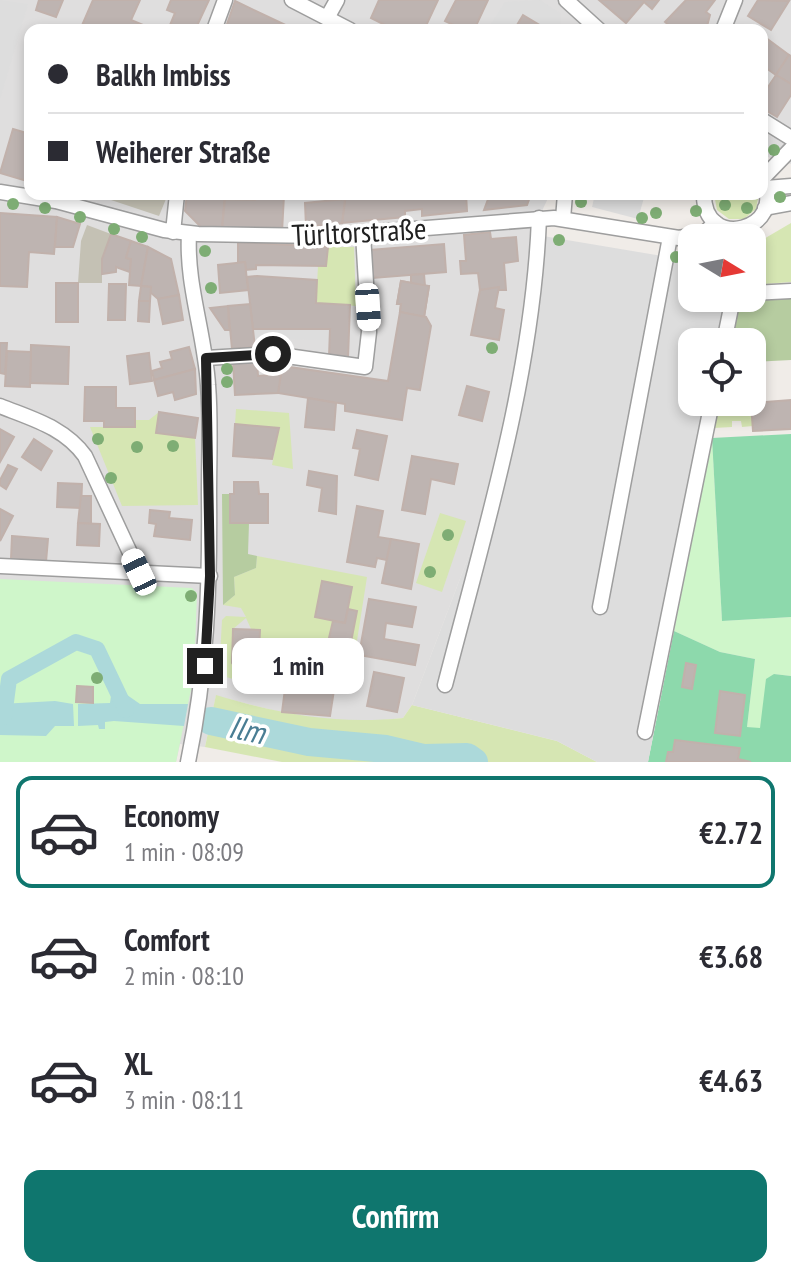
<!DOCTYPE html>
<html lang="en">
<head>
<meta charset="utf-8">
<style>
  body { margin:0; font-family:"PT Sans Narrow",sans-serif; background:#f2f2f3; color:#2b2b33; height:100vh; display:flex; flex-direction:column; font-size:30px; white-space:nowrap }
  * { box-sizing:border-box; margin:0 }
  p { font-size:26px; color:#7c7c81 }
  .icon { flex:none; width:44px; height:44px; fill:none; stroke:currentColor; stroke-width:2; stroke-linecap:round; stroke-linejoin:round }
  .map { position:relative; height:762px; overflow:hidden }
  .panel { display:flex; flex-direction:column; background:#fff; flex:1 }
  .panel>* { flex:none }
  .banner { position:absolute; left:24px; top:24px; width:744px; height:176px; border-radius:16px; box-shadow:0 4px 12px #0003; display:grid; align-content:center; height:176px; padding:0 24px; background:#fff }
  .needle { width:52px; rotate:100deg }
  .controls { position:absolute; left:678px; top:224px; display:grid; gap:16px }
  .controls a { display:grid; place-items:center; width:88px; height:88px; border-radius:16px; background:#fff; box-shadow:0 4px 12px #0003; font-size:40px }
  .end { position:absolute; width:36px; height:36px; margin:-18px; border:10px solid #212121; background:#fff; box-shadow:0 0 0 4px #fff }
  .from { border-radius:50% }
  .bubble { position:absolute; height:56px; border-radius:16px; background:#fff; box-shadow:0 4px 12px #0003; font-size:26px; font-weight:700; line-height:56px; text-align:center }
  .car { position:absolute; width:24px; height:48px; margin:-24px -12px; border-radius:10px; box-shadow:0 0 6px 2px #0007; background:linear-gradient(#fff 24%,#345 0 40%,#fff 0 76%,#345 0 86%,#fff 0) }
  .banner b { display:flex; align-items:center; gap:28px; height:76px; font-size:30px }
  .banner b+b { border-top:2px solid #e1e1e2 }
  .banner i { width:20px; height:20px; background:#2b2b33 }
  ul { padding:14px 0 0; list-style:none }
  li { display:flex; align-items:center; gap:24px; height:112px; margin:0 16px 12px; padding:0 8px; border:4px solid transparent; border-radius:16px }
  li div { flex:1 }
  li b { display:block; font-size:30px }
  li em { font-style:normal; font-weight:700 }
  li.current { border-color:#0f766e }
  li>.icon { width:72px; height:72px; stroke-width:1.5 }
  .action { display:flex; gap:16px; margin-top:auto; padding:16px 24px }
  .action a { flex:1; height:92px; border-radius:16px; background:#0f766e; color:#fff; font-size:32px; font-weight:700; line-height:92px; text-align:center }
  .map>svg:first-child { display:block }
  .residential { fill:#dfdede }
  .construction { fill:#c4c1b4 }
  .grass { fill:#d6e6b3; fill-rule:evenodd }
  .forest { fill:#b6cca0 }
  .park { fill:#cff6ca }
  .pitch { fill:#8dd9ac }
  .parking { fill:#ddd }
  .water { fill:#acd9da }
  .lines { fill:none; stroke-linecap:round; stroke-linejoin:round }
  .canal { stroke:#acd9da; stroke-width:16 }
  .river { stroke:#acd9da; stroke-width:28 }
  .building { fill:#beb4b1; stroke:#c1b1ab; stroke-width:2 }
  .minor-casing { stroke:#9e9e9e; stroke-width:17 }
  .minor { stroke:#fff; stroke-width:14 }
  .tree { fill:#7ead74 }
  .route { stroke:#212121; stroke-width:10 }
  .labels { text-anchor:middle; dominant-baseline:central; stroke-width:7; stroke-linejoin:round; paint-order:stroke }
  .street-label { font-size:30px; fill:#212121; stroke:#fff }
  .water-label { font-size:32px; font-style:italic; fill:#497d93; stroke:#fff }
</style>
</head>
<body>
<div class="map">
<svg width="791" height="762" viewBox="0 0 791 762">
  <rect width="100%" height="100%" fill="#f0ece8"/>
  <polygon class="residential" points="0,0 791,0 791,164 771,159 762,152 762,30 30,30 30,194 550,194 531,234 526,290 500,435 477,534 412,705 403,718 364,722 303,718 216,696 205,747 180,744 176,762 0,762"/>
  <g class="construction">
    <polygon points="93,194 168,194 159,216"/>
    <polygon points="87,225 111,234 102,259 102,283 78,283 81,241"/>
  </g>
  <g class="grass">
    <polygon points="714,194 759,194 756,209 744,219 729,219 717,210"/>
    <polygon points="791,223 791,282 752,285 752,246"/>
    <polygon points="328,247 354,247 356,306 316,303 318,266 326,266"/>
    <polygon points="751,403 753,426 742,427 741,421 732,421 732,427 714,428 718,405"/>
    <polygon points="236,409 289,413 293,469 272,465 279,428 235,424"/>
    <polygon points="159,412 156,433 195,438 198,505 122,506 90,427 135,427 135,420 149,420"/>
    <polygon points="440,513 466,521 442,592 416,583"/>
    <path d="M257,556L367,577L356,647L347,646L338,664L313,660L308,690L272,687V676L259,660L260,630L251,629L246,618L233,629L232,663L237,674L233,679L219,675L222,620L226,616L246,617L241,608L223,605L235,595L234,577L256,568ZM322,581L351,587L345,623L315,617Z"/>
    <path d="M216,695C279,714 336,725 403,718L412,705L557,741L597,762H282L205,747Z"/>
  </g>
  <g class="forest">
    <polygon points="791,297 791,360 752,362 752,342 731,342 740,299"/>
    <polygon points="222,494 230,494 230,523 249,523 248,554 257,556 256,568 234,577 235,595 223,605"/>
  </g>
  <g class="park">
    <polygon points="712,438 722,621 791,617 791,676 774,674 760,729 747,727 755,659 720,652 674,631"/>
    <polygon points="0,579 192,588 197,593 194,675 176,762 0,762"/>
  </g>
  <g class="pitch">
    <polygon points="791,434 791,617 722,621 712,438"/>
    <polygon points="674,631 720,652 755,659 747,727 760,728 766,679 774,674 791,676 791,762 648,762"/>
  </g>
  <g class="parking">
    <polygon points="0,0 28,4 0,99"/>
    <polygon points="540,0 560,13 561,30 548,30 523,15 514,30 487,30 505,2"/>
    <polygon points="595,194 613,198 615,194 645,194 638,219 592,207"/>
    <polygon points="531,234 692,261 692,298 740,299 731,342 692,342 692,402 719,402 648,762 597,762 557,741 412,705 477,534 500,435 526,290"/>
    <polygon points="253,329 330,329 330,340 254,339"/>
  </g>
  <g class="water">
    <polygon points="120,690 140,704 188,704 184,726 114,721 105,722 105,729 99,729 98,725 78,726 78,704 110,703 111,696"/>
    <polygon points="55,701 73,704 74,726 55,726 46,736 0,735 0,704"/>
  </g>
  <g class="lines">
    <polyline class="canal" points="4,717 9,679 76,642 97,649 126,710"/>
    <polyline class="river" points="211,721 309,742 386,749 424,758 467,757 474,762"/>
  </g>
  <g class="building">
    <polygon points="39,0 63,0 56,17 36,10"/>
    <polygon points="93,0 140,0 131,20 155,30 80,30"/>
    <polygon points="171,0 209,0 195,30 168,30 175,13 167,10"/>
    <polygon points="379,0 438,0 424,30 395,30 371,18"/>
    <polygon points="456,0 488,0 474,30 464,30 445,21"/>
    <polygon points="599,0 659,0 652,9 644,2 626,23"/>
    <polygon points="686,0 715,0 706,12 710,15 706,30 666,30 670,26 665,22"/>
    <polygon points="758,0 789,1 771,30 748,16"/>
    <polygon points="235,1 296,30 225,30"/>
    <polygon points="523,15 548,30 514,30"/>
    <polygon points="762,35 789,55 776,75 762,65"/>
    <polygon points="789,55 791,56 791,84 776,75"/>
    <polygon points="776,75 791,84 791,95 777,117 762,108 762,96"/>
    <polygon points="13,129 30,134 30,182 0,173"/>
    <polygon points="187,194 225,194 222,229 201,227 185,211"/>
    <polygon points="255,194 284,195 282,232 222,229 225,199 255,200"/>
    <polygon points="346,194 466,194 467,211 422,216 422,209 405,211 405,217 342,223"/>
    <polygon points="490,194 531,194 527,205 484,210"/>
    <polygon points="345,199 342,223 306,227 305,203"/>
    <polygon points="0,213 57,217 54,254 29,252 27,287 0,286"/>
    <polygon points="57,217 80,224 73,247 55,247"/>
    <polygon points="490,232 491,239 516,237 518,261 504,263 506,290 480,290 478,273 461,274 460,261 466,261 464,235"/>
    <polygon points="111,234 131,241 126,258 131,259 130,272 116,267 116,272 102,274 102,259"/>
    <polygon points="131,241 148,247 141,286 129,285 131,259 126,258"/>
    <polygon points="238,242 328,247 326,266 256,265 256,269 246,270 245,262 238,263"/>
    <polygon points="444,244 446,272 373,278 370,250"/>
    <polygon points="148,247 171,259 179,295 158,299 150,292 151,287 141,286"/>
    <polygon points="245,262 248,290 220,293 218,265"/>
    <polygon points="424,274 425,286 429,286 424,317 400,312 401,304 397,304 401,281 411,283 411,275"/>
    <polygon points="257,276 317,280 316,303 350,305 348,358 329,357 330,329 253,329 247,277"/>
    <polygon points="401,281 429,286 424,317 400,312 401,304 397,304"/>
    <rect x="56" y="283" width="22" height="39"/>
    <polygon points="109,284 126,284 125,320 108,320"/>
    <polygon points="141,286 151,287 150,301 139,301"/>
    <polygon points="499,287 495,308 504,310 499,340 471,335 480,290"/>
    <polygon points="179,295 183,320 163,324 158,299"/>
    <polygon points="139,301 150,301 149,322 138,321"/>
    <polygon points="250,304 255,347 232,349 228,306"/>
    <polygon points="228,306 229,326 230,330 225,330 210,308"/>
    <polygon points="400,312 426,317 431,326 420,390 407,388 402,420 345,411 345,404 278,393 282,366 388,381"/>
    <polygon points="0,343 7,343 5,374 0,373"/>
    <polygon points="31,345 69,347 68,384 30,383"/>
    <polygon points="189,347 195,369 154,380 152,371 162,368 160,362 172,359 170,352"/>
    <polygon points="7,351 31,352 30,387 5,386"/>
    <polygon points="149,353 152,381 130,384 127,356"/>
    <polygon points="257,361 258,376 281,374 278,393 235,395 233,362"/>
    <polygon points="195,369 196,394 175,400 173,392 158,396 154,380"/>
    <polygon points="467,386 489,392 482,421 459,415"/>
    <polygon points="85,387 116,387 116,408 135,408 135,427 104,427 104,421 84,421"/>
    <polygon points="308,398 336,403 334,430 305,427"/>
    <polygon points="791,400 791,429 753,431 751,403"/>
    <polygon points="159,412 198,418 195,438 156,433"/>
    <polygon points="235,424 279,428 272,459 233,456"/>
    <polygon points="0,429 14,437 0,462"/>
    <polygon points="357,430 387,436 378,480 355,475 360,449 353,448"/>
    <polygon points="34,439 52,451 41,470 22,457"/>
    <polygon points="412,456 458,464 454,484 431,479 425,514 402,510"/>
    <polygon points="8,465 17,469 6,489 0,485 0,480"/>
    <polygon points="309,471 337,476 336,514 319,511 322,488 307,485"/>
    <polygon points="234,482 258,482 259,494 268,494 268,523 230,523 230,494 234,494"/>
    <polygon points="58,483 82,484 81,508 57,507"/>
    <polygon points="81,496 91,496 91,524 78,523"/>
    <polygon points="357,506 383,511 378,537 391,539 387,560 377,558 375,567 347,562"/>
    <polygon points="0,509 13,516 0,541"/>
    <polygon points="150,510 170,512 169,518 192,520 190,540 154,536 156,524 149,523"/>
    <polygon points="78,523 100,524 99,546 77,545"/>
    <polygon points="12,536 48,539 46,562 11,559"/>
    <polygon points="391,539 419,544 411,589 382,583"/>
    <polygon points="322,581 352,587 345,623 315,617"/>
    <polygon points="369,599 416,607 412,627 386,623 384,639 419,645 415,665 359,655"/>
    <polygon points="348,609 357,611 351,642 329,638 333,621 345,623"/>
    <polygon points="233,629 260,630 258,671 266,681 252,691 232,663"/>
    <polygon points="313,660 338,664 330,716 282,712 285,689 308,690"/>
    <polygon points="686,663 696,665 692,689 682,687"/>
    <polygon points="374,672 404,678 397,712 367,706"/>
    <polygon points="77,686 93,687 93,703 76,702"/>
    <polygon points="720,691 745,695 740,736 715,733"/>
    <polygon points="675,740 740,748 738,759 751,762 666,762 668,752 673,752"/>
  </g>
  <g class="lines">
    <g class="minor-casing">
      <g id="minor">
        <polyline points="292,0 350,30"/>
        <polyline points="566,0 599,30"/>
        <polyline points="327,18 337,0"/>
        <polyline points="214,30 225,0"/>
        <polyline points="723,30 735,0"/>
        <polyline points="762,120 791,138"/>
        <polyline points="762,179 791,149"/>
        <polyline points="766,188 791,186"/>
        <polyline points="0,192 56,201 164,230 198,234 324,236 554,218 679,238 705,232 716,223"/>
        <path d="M704,194C703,253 789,229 762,181"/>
        <polyline points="765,208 791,203"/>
        <polyline points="563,219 565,194"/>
        <polyline points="173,232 177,194"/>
        <polyline points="752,293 791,291"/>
        <polyline points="724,342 733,298"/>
        <polyline points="206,358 273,354 365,367 369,332 363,234"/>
        <path d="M0,406C32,419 64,427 85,456L139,572"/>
        <polyline points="0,566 210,576"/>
        <polyline points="600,607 670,237"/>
        <path d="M445,685C484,533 533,376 539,218"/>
        <polyline points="645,732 712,402"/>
        <path d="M188,762C207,672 210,586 209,495C209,458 211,421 208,385C205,334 186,285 189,234"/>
      </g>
    </g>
    <use href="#minor" class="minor"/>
  </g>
  <g class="tree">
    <circle cx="774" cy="150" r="6"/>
    <circle cx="780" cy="197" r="6"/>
    <circle cx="581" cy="202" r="6"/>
    <circle cx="13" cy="204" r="6"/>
    <circle cx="725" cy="205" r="6"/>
    <circle cx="45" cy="208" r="6"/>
    <circle cx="747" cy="208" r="6"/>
    <circle cx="696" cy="211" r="6"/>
    <circle cx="656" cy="213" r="6"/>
    <circle cx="80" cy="217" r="6"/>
    <circle cx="642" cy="218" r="6"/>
    <circle cx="114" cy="229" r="6"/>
    <circle cx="142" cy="237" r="6"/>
    <circle cx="559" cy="240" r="6"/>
    <circle cx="205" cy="251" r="6"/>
    <circle cx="676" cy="257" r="6"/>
    <circle cx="211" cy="288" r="6"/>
    <circle cx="492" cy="348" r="6"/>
    <circle cx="227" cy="369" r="6"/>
    <circle cx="227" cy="382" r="6"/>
    <circle cx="98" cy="439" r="6"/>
    <circle cx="173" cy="446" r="6"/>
    <circle cx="137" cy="447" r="6"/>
    <circle cx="111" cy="478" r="6"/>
    <circle cx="448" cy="535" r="6"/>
    <circle cx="430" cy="572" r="6"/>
    <circle cx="191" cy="596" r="6"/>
    <circle cx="97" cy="678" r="6"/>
  </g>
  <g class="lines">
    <polyline class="route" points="205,666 210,576 206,358 273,354"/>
  </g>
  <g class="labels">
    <g class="street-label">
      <text transform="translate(359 231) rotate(-3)">Türltorstraße</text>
    </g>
    <g class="water-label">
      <text transform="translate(247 729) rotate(12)">Ilm</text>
    </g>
  </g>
</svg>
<div class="controls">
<a><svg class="needle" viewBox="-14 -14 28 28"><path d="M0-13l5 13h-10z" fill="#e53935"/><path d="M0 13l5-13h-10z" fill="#7c7c81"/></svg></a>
<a><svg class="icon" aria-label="locate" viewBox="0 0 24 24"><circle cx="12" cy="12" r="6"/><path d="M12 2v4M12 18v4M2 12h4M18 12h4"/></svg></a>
</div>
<i class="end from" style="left:273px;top:354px"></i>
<i class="end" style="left:205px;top:666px"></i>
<div class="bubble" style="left:232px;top:638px;width:132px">1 min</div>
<i class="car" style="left:368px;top:307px;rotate:176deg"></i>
<i class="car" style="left:139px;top:572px;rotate:335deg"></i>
<div class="banner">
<b><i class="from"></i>Balkh Imbiss</b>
<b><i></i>Weiherer Straße</b>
</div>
</div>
<section class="panel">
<ul>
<li class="current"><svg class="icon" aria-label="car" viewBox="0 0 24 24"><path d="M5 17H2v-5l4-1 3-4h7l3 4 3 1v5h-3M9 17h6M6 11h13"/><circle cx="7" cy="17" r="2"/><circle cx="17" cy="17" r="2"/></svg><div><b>Economy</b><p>1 min · 08:09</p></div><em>€2.72</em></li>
<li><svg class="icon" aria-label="car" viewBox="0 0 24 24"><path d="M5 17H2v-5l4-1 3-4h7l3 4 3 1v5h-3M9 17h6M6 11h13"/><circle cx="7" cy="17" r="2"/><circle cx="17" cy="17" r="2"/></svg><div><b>Comfort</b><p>2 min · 08:10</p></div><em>€3.68</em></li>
<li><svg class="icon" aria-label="car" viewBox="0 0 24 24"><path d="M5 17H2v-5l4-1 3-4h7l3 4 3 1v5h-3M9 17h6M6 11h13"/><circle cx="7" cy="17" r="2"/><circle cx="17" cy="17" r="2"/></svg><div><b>XL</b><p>3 min · 08:11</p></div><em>€4.63</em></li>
</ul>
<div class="action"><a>Confirm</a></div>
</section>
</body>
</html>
